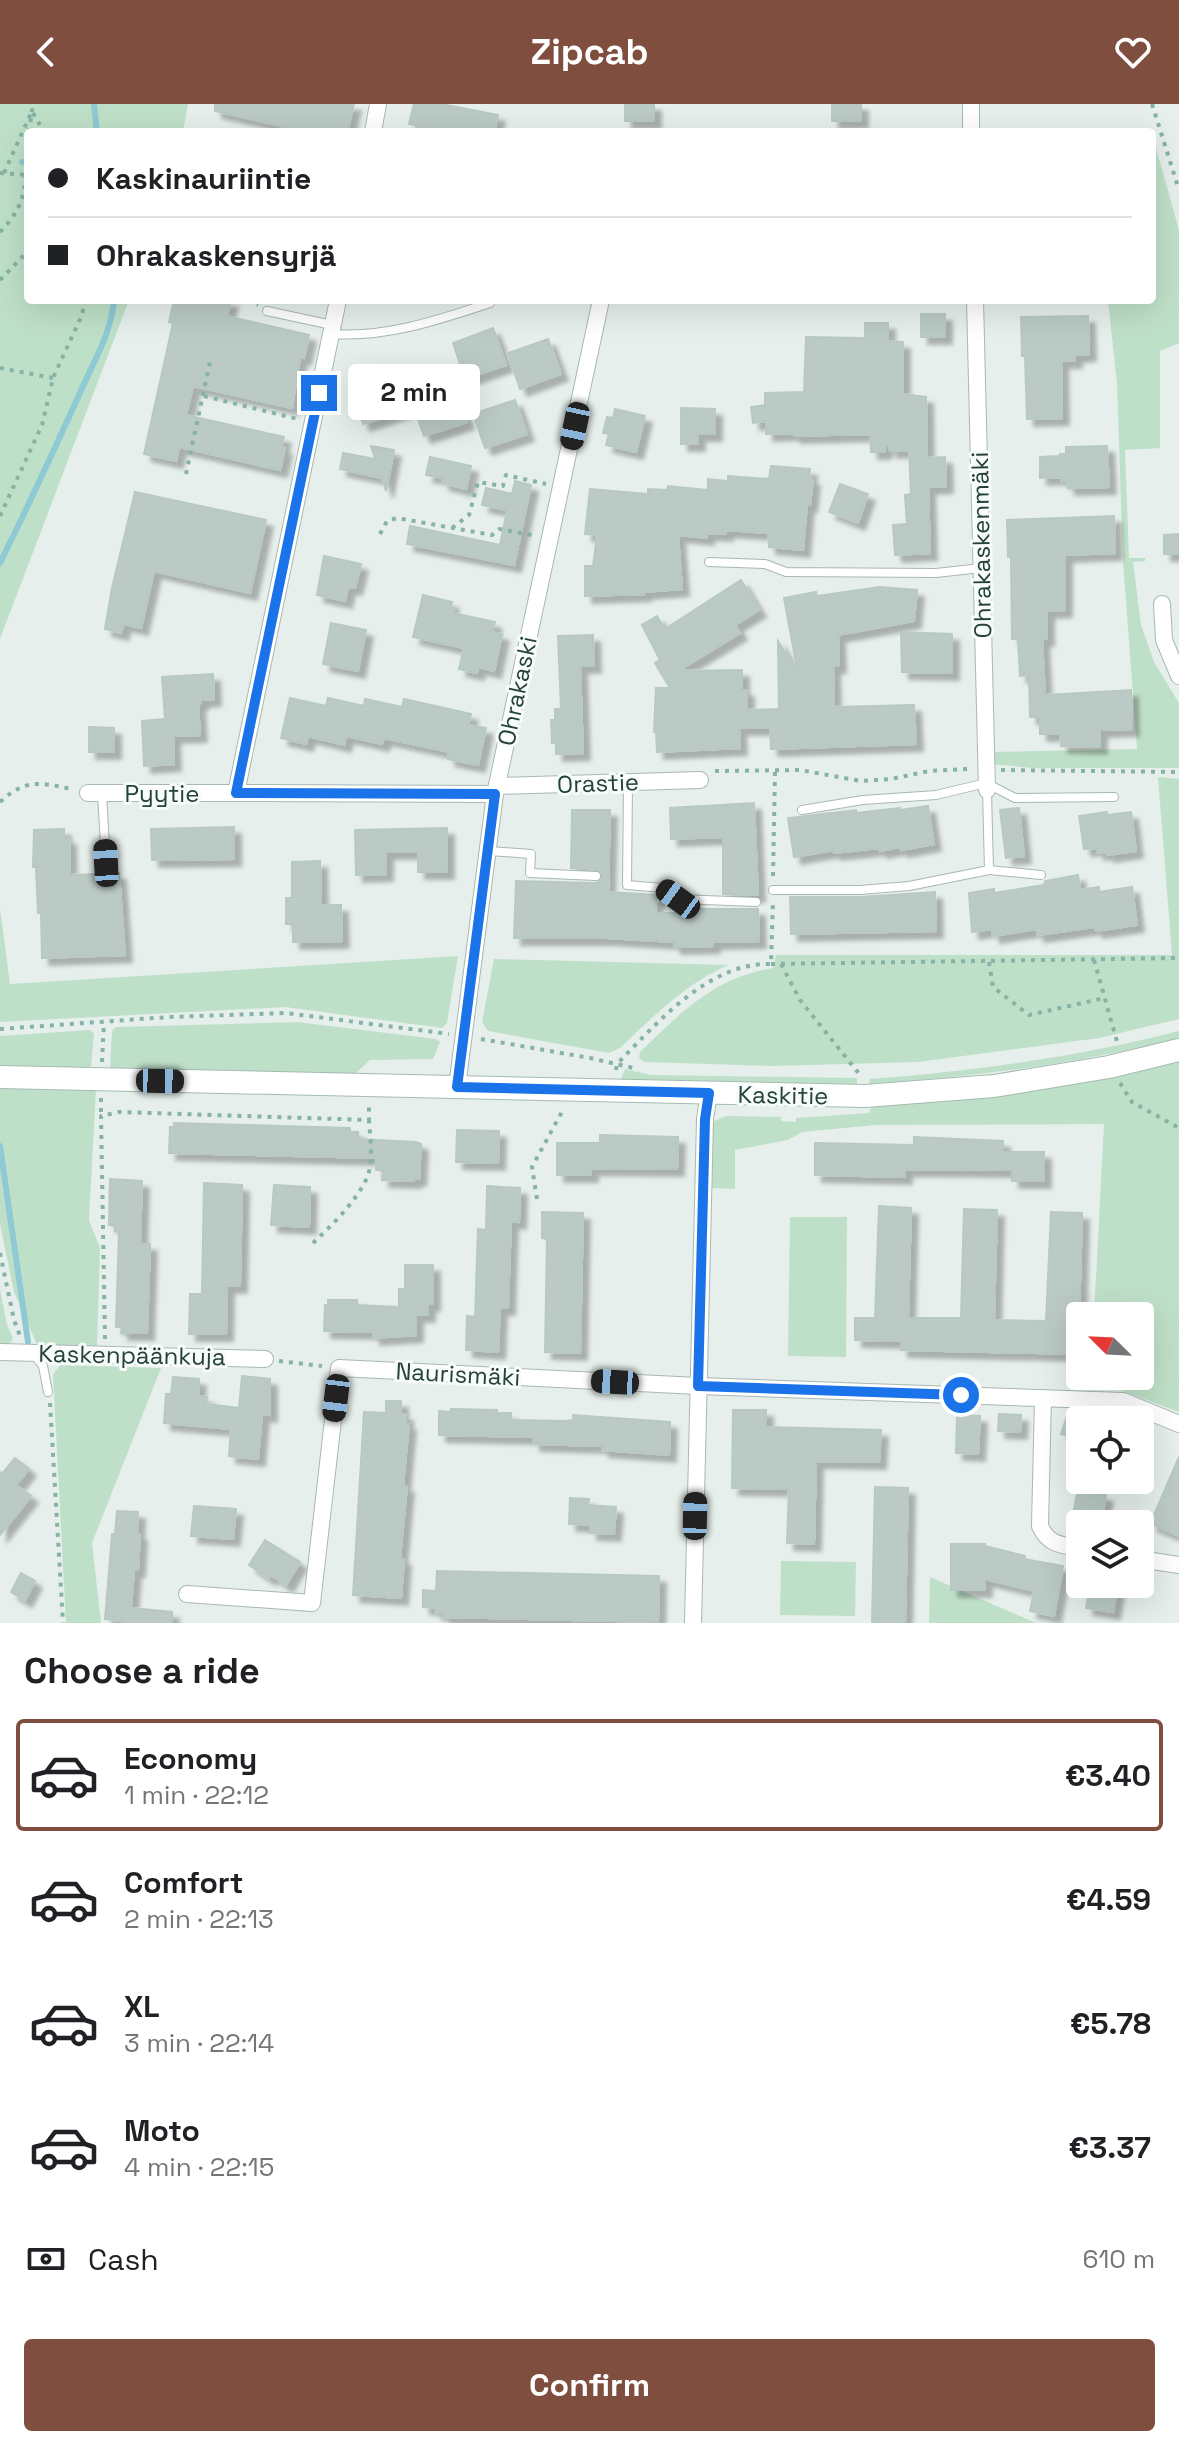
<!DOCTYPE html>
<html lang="en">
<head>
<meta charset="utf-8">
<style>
  body { margin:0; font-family:"Space Grotesk",sans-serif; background:#f6f6f6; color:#202124; height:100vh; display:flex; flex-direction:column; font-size:30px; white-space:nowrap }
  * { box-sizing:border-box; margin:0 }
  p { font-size:26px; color:#757577 }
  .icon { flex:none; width:44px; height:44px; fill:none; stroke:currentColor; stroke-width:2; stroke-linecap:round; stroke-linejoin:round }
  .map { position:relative; height:1519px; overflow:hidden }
  .panel { display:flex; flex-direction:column; background:#fff; flex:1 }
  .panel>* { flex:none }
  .guide { position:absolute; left:24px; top:24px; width:1132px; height:176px; border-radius:8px; box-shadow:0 8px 32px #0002; display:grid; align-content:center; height:176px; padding:0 24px; background:#fff }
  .needle { width:52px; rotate:294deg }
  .buttons { position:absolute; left:1066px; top:1198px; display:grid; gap:16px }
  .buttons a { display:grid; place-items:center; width:88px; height:88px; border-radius:8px; background:#fff; box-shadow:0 8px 32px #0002; font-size:40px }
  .end { position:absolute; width:36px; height:36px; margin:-18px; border:10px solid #1a73e8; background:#fff; box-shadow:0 0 0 4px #fff }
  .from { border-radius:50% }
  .bubble { position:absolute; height:56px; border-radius:8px; background:#fff; box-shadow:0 8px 32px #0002; font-size:26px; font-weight:700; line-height:56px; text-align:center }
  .car { position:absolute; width:24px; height:48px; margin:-24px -12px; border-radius:10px; box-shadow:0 0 6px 2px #0007; background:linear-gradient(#222 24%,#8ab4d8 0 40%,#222 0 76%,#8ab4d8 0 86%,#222 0) }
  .guide b { display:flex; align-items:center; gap:28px; height:76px; font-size:30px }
  .guide b+b { border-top:2px solid #e0e0e0 }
  .guide i { width:20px; height:20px; background:#202124 }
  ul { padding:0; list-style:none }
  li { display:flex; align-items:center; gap:24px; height:112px; margin:0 16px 12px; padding:0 8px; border:4px solid transparent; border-radius:8px }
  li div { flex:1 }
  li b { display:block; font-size:30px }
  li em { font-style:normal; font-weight:700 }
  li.active { border-color:#7f4e3f }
  li>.icon { width:72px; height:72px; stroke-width:1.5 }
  h2 { padding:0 24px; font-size:36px; line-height:96px }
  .pay { display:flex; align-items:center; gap:20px; height:88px; padding:0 24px; font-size:30px }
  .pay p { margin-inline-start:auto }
  .button { display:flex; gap:16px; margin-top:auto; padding:16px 24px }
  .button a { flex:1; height:92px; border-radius:8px; background:#7f4e3f; color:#fff; font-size:32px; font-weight:700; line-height:92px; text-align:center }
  header { display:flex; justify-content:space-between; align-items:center; height:104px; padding:0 24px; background:#7f4e3f; color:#fff; font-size:36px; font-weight:700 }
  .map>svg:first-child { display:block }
  .green { fill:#bfe0c8 }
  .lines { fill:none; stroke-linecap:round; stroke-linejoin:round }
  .stream { stroke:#8ec9d4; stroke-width:6 }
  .building { fill:#bbcac4; stroke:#b8c9c2; stroke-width:2; filter:url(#shadow) }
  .lane-casing { stroke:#a8b8b2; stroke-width:10 }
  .street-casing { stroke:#a8b8b2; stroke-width:18 }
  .secondary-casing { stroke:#a4bbb3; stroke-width:24 }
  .path { stroke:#86b3a5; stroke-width:4; stroke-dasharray:4 6; stroke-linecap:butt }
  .lane { stroke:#fff; stroke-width:8 }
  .street { stroke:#fff; stroke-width:16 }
  .secondary { stroke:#fff; stroke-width:22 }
  .route { stroke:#1a73e8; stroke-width:10 }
  .labels { text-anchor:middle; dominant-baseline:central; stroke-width:6; stroke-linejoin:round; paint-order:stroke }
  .street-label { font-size:24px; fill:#24423a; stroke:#f7fbf9 }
</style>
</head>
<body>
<header><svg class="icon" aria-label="back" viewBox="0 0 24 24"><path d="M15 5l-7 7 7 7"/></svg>Zipcab<svg class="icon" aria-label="heart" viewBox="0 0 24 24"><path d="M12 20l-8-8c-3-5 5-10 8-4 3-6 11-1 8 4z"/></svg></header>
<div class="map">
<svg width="1179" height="1519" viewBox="0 0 1179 1519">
  <defs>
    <filter id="shadow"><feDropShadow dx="7" dy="7" stdDeviation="2" flood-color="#0004"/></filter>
  </defs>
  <rect width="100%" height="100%" fill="#e6efeb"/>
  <g class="green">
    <polygon points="0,0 188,0 183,28 28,28 28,196 129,196 0,535"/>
    <polygon points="1152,30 1179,126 1179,239 1160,247 1160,344 1125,346 1129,454 1145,454 1145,457 1133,458 1141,521 1154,558 1179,599 1179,664 1033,664 991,660 991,648 1137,645 1123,457 1117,280 1108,196 1152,196"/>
    <path d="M1158,673L1179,675V915L1099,934L918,958L773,962L645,958L639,954L640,948C682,908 713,874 773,864L776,851H1172Z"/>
    <polygon points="0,804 10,880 458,852 447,919 442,924 285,903 0,918"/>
    <path d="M494,855L728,861C685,880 654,912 620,944L609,949L488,927L482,918Z"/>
    <polygon points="297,918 436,935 440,938 433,955 370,956 355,970 115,967 110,963 112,927 116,923"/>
    <polygon points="90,926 94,930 91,962 87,964 0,963 0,932"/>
    <path d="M1179,927V934C1078,960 973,973 869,980L870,975C975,967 1077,953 1179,927Z"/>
    <polygon points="1179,955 1179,1308 1120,1286 1090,1283 1091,1272 1140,1272 1140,1212 1094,1212 1104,1020 875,1021 802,1028 788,1036 735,1046 735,1085 711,1084 712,1018 726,1012 781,1013 781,1017 796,1018 796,1014 869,1009 873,999"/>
    <polygon points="625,965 650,971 857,974 857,980 621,975"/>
    <polygon points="0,981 96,984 89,1116 100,1144 97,1242 38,1243 14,1188 0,1120"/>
    <polygon points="790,1113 847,1113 846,1253 788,1252"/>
    <polygon points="0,1185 7,1221 13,1234 9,1241 0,1240"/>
    <polygon points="60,1261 161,1264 92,1439 101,1519 66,1519 53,1271"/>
    <polygon points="781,1457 856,1458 855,1512 780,1511"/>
    <polygon points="930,1473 1036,1519 929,1519"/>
  </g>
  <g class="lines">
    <g class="stream">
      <polyline points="94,0 97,28"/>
      <polyline points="22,58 28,59"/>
      <path d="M0,459C28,403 54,346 80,289C93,258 111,231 114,196"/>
      <polyline points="0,1042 28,1238"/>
    </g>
  </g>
  <g class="building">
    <polygon points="215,0 354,0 347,28 315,28 286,23 215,7"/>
    <polygon points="414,0 441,0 498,11 494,28 447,28 409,20"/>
    <rect x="625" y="0" width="29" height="17"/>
    <rect x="832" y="0" width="29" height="17"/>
    <polygon points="174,196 231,196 227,212 309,231 304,254 300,253 292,304 193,282 186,311 284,333 281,343 285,344 280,366 179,343 176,357 144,350 173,219 169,218"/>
    <rect x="921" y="210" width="24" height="23"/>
    <polygon points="1088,212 1089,250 1075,251 1075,257 1061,257 1062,314 1027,315 1025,252 1022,252 1021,213"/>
    <polygon points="865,219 888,219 888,237 903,238 903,290 926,293 927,354 945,353 946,382 928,383 930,449 895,451 893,421 907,420 905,391 911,390 909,346 890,347 889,333 884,348 871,348 870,330 794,332 794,329 766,330 766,317 753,319 751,303 765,301 765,289 804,288 806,233 865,234"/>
    <polygon points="493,224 506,261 465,275 453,239"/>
    <polygon points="548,235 561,270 520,285 508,249"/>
    <polygon points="395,271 404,300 403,307 363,320 352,286"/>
    <polygon points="455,283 467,318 424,332 412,298"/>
    <polygon points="515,296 527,330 485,344 473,310"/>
    <polygon points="681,304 715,305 715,330 698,330 698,340 681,340"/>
    <polygon points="615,305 645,312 636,348 606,341 609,330 603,329 607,313 613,314"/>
    <polygon points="371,342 394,346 386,387 382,374 340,365 343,349 375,355"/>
    <polygon points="1107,342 1109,383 1068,384 1067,376 1061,377 1061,373 1040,374 1040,353 1060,352 1060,350 1066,350 1066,343"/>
    <polygon points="430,353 471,362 466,385 442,379 443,374 426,371"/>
    <polygon points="771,362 810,365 809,375 813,375 810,401 807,400 803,446 769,443 768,429 726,426 726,430 707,429 707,434 678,431 682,485 643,488 644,490 585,492 585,462 593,462 597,431 585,430 590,385 648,390 648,385 667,386 668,382 708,386 708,375 728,377 728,372 769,375"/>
    <polygon points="515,377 531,381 514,461 407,440 410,422 500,441 507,406 482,401 486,384 512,390"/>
    <polygon points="840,380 868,390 858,419 829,408"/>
    <polygon points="135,388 266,416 250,489 154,467 141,524 124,520 121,529 105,525 112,484"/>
    <polygon points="1114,412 1115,449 1065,451 1065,506 1047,507 1047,535 1042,535 1045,591 1131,586 1132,625 1100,626 1100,643 1061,642 1060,630 1040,630 1040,613 1030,613 1029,571 1020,572 1018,535 1012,535 1011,453 1008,453 1007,416"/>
    <polygon points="1179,430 1179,450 1164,450 1164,431"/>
    <polygon points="324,452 361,460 355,484 348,483 345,497 317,491"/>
    <polygon points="741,476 759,506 735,521 740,529 678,567 742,566 742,586 747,586 747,606 779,605 778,537 798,570 784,494 816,488 817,492 880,483 917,486 914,517 838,531 839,562 833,562 834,603 914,601 916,640 771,645 770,624 739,624 740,644 657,648 656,628 654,628 656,584 670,584 655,559 660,556 642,521 657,512 665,525"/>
    <polygon points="423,491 452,498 450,505 454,506 453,509 495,518 492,528 502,530 494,567 478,563 477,569 459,565 464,544 413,533"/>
    <polygon points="331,519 366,526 358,567 323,560"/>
    <polygon points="901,528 952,530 952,569 902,568"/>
    <polygon points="593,531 594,562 580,562 583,649 556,650 556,638 552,639 551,616 555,616 555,605 561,605 558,532"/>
    <polygon points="213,570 214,595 201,596 201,599 198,600 200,631 173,632 174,660 144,662 142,617 165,615 162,573"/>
    <polygon points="290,594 326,602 328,594 364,602 365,595 402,603 404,595 471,610 468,621 486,624 478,661 448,655 449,648 384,634 382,640 346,632 344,641 308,632 306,640 281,634"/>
    <polygon points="89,623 114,624 114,648 89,648"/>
    <polygon points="754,699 758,791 723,790 723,733 671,735 670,704"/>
    <polygon points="928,702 934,740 901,746 900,743 880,747 879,744 834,749 833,746 794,753 788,714 856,706 856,709 900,704 901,706"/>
    <polygon points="1019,704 1024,752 1006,754 1000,706"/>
    <polygon points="572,706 610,706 608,788 657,791 655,809 688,809 688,805 758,805 759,837 713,838 713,842 674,843 674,838 607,834 514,834 516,777 596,779 602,775 602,770 599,766 571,764"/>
    <polygon points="1107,708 1107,711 1131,708 1136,747 1107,751 1107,748 1097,749 1097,744 1084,745 1079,712"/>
    <polygon points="234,723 234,755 152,756 151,725"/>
    <polygon points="447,724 447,768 418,768 418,748 386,748 386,770 356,771 355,726"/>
    <polygon points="64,725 64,734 69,734 70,771 119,769 125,851 42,854 41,809 38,809 36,763 33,763 34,726"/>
    <polygon points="320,757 321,801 341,801 342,837 293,838 293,820 286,820 286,794 292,794 292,758"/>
    <polygon points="1078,771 1080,786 1099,783 1099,788 1132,783 1137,821 1096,827 1095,823 1037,831 1037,825 993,832 992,825 972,828 969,789 994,785 994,789 1044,781 1045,777"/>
    <polygon points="935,788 936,827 791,830 790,793 860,793"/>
    <polygon points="174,1019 350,1024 350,1028 358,1028 358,1035 416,1038 421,1040 419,1075 414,1074 414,1077 382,1076 383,1067 376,1066 377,1054 169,1049 170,1023 174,1023"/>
    <polygon points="457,1026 499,1027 498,1059 456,1058"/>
    <polygon points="600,1031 678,1033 677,1065 591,1064 591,1071 557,1071 557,1039 600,1039"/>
    <polygon points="914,1033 1003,1037 1003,1048 1044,1048 1044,1077 1012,1077 1012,1066 905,1065 905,1073 815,1071 815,1039 914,1041"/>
    <polygon points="110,1075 142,1077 140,1140 150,1140 147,1229 121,1229 122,1223 116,1223 119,1127 115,1127 115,1122 109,1121"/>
    <polygon points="204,1079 242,1081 240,1182 227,1182 226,1230 189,1230 190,1190 202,1190"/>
    <polygon points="274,1081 310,1083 309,1123 271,1121"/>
    <polygon points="487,1082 520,1084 519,1118 511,1117 508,1204 500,1204 498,1248 466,1246 467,1212 475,1213 478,1125 486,1126"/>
    <polygon points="879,1102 911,1104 908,1214 961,1214 964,1105 997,1106 994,1216 1046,1217 1051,1108 1082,1109 1078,1250 901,1246 901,1237 855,1236 855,1214 875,1214"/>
    <polygon points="542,1108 583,1109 580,1249 545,1248 547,1135 542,1134"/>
    <polygon points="405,1161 433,1161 433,1200 428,1200 428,1211 416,1211 416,1231 373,1234 373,1228 324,1227 325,1201 328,1201 328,1196 357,1196 357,1201 399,1203 399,1185 405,1185"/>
    <polygon points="242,1272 270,1275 270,1311 262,1310 258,1355 229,1352 231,1325 164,1319 166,1290 171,1290 173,1273 199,1275 198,1292 207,1293 206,1300 239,1304"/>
    <polygon points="386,1297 401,1297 401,1310 406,1310 406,1320 409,1320 403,1382 407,1382 400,1455 404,1455 401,1494 353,1491 364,1308 386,1309"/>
    <polygon points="451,1305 497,1306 497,1309 511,1309 511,1316 565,1317 573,1316 573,1311 670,1318 669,1351 602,1346 602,1342 533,1340 533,1333 439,1331 439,1307 451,1308"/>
    <polygon points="733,1306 766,1306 766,1323 881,1326 879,1358 816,1357 814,1440 787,1439 789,1385 732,1384"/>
    <polygon points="1069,1306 1080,1306 1080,1336 1061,1330"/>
    <polygon points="999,1310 1021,1311 1020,1328 998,1327"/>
    <polygon points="957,1311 980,1312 978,1350 956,1349"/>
    <polygon points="1179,1353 1179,1432 1150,1420"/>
    <polygon points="15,1354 29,1365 16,1381 31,1392 0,1431 0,1368 2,1370"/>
    <polygon points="875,1383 908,1384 905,1519 872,1519"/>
    <polygon points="1078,1385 1106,1391 1101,1420 1071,1420"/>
    <polygon points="570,1394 589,1395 588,1401 616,1403 614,1430 590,1429 590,1421 569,1420"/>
    <polygon points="194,1402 236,1405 233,1435 191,1432"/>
    <polygon points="117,1407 138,1408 137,1430 140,1430 138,1466 134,1466 131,1504 172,1508 172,1519 122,1519 122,1517 105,1515 112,1430 115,1430"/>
    <polygon points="265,1436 300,1458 286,1481 271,1471 269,1474 249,1461"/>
    <polygon points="951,1440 985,1440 985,1442 1025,1452 1024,1455 1063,1462 1054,1512 1030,1507 1034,1487 985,1475 985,1486 951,1486"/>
    <polygon points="437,1467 659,1472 658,1518 443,1513 444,1509 435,1509 435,1504 423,1503 423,1486 436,1487"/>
    <polygon points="21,1469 35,1477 25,1496 11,1488"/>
    <polygon points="1090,1480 1118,1480 1113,1508 1086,1504"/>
  </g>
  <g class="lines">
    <g class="lane-casing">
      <g id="lane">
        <polyline points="267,207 332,221"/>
        <path d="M332,230C386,234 438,216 490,199"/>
        <polyline points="709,458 765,460 786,468 936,469 981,464"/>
        <polyline points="628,679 627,781 663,784 678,795 756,798"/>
        <polyline points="102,689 106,759"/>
        <polyline points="802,706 863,696 936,691 986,679 1015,694 1114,693"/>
        <polyline points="489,747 531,750 530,769 596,772"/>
        <polyline points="989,766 1041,771"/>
        <polyline points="773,786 860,786 909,782 989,766 987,687"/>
        <polyline points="33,1249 43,1262 48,1288"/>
      </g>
    </g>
    <g class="street-casing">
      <g id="street">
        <polyline points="971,0 971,28"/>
        <polyline points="373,28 378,0"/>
        <polyline points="338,196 236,689 495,690"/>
        <polyline points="975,196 987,686"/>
        <polyline points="1162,500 1164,536 1179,572"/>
        <polyline points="497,682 700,676"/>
        <polyline points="88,689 236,689"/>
        <polyline points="457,983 495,690 601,196"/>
        <polyline points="0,1248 265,1255"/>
        <path d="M1043,1294L1040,1422C1048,1441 1062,1441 1080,1444"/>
        <polyline points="1140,1455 1179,1461"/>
        <polyline points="187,1490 312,1499 339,1264 698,1282 1123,1297 1179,1320"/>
        <polyline points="693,1519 705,1015 709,989"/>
      </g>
    </g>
    <g class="secondary-casing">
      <polyline id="secondary" points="0,973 865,992 994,982 1109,963 1179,946"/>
    </g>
    <g class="path">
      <polyline points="1152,0 1179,86"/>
      <polyline points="33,9 44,28"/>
      <polyline points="29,28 33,0"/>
      <polyline points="947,28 953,20"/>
      <polyline points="0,69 28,71"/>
      <polyline points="4,69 32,7"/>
      <path d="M0,128C32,95 23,77 28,35"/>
      <polyline points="0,176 28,147"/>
      <polyline points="248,196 258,201"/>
      <polyline points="0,264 53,274"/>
      <polyline points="204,292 298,315"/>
      <polyline points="186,370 210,258"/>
      <polyline points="0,412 42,321 53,274 82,211 85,196"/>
      <polyline points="452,424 469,411 478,378 503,382 506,371 546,380"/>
      <polyline points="380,430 387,417 397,414 492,431 499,425 532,431"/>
      <polyline points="1001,666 1179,668"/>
      <polyline points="715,667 800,666 861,677 891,675 929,667 968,665"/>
      <path d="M0,698C25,675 39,678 71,685"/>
      <polyline points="773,772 775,666"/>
      <polyline points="1094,856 1118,941"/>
      <polyline points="989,858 993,883 1029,911 1105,894"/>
      <polyline points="771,860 1179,854"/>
      <polyline points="781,860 800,896 860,971"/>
      <polyline points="0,925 169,913 286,909 449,930"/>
      <polyline points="481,935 590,954 638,965"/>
      <polyline points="102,958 104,918"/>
      <path d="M616,966L617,960C657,919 709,858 771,860L773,797"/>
      <polyline points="1120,979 1132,998 1179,1024"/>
      <polyline points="101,994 101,1012"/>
      <polyline points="537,1095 532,1063 564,1004"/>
      <path d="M313,1139C333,1120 355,1099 367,1074C374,1057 370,1034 369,1016"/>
      <polyline points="0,1149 14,1216 20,1232"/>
      <polyline points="105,1235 101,1012 119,1008 369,1016 369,1001"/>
      <polyline points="279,1257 322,1262"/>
      <polyline points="50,1299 63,1519"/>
    </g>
    <use href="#lane" class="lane"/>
    <use href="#street" class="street"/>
    <use href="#secondary" class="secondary"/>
  </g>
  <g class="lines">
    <polyline class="route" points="319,289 236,689 495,690 457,983 709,989 705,1015 698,1282 961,1291"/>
  </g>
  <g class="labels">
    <g class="street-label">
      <text transform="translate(981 441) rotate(-91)">Ohrakaskenmäki</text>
      <text transform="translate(517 587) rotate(-78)">Ohrakaski</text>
      <text transform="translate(598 679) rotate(-2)">Orastie</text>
      <text x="162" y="689">Pyytie</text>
      <text transform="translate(783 991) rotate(1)">Kaskitie</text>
      <text transform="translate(132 1251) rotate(1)">Kaskenpäänkuja</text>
      <text transform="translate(458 1270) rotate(3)">Naurismäki</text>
    </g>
  </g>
</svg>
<div class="buttons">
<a><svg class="needle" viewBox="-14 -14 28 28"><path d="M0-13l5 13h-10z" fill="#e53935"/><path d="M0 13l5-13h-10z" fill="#757577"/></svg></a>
<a><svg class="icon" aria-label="locate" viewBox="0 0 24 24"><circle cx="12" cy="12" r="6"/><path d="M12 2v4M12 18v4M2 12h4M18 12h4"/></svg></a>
<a><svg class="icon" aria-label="layers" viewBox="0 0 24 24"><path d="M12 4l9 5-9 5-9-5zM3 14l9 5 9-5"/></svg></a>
</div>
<i class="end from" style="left:961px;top:1291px"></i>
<i class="end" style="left:319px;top:289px"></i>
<div class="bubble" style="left:348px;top:260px;width:132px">2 min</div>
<i class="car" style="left:575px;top:322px;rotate:192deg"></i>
<i class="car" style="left:106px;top:759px;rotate:357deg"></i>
<i class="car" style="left:678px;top:795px;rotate:306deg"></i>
<i class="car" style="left:160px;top:977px;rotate:91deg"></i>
<i class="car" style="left:615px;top:1278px;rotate:273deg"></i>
<i class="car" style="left:336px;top:1294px;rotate:187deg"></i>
<i class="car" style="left:695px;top:1412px;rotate:1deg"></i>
<div class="guide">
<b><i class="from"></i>Kaskinauriintie</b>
<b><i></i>Ohrakaskensyrjä</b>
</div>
</div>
<section class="panel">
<h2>Choose a ride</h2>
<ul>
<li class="active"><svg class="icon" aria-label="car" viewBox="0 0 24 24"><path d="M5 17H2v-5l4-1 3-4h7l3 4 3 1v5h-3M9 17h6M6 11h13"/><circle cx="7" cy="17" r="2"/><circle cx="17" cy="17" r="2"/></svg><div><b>Economy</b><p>1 min · 22:12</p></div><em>€3.40</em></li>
<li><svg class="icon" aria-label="car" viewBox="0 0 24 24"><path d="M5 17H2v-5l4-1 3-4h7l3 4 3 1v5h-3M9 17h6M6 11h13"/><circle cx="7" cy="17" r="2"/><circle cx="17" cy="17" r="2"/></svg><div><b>Comfort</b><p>2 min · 22:13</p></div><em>€4.59</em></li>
<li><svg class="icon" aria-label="car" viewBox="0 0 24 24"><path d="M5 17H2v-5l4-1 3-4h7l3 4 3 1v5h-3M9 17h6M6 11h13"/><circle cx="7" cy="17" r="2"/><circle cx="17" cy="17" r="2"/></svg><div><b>XL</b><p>3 min · 22:14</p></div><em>€5.78</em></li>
<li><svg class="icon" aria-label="car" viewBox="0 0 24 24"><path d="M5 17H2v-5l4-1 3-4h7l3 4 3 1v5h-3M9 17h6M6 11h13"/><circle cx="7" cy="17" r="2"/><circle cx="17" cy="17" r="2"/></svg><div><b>Moto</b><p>4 min · 22:15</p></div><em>€3.37</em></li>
</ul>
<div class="pay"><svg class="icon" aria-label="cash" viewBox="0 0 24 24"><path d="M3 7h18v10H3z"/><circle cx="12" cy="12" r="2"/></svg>Cash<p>610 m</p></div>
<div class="button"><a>Confirm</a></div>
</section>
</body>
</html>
